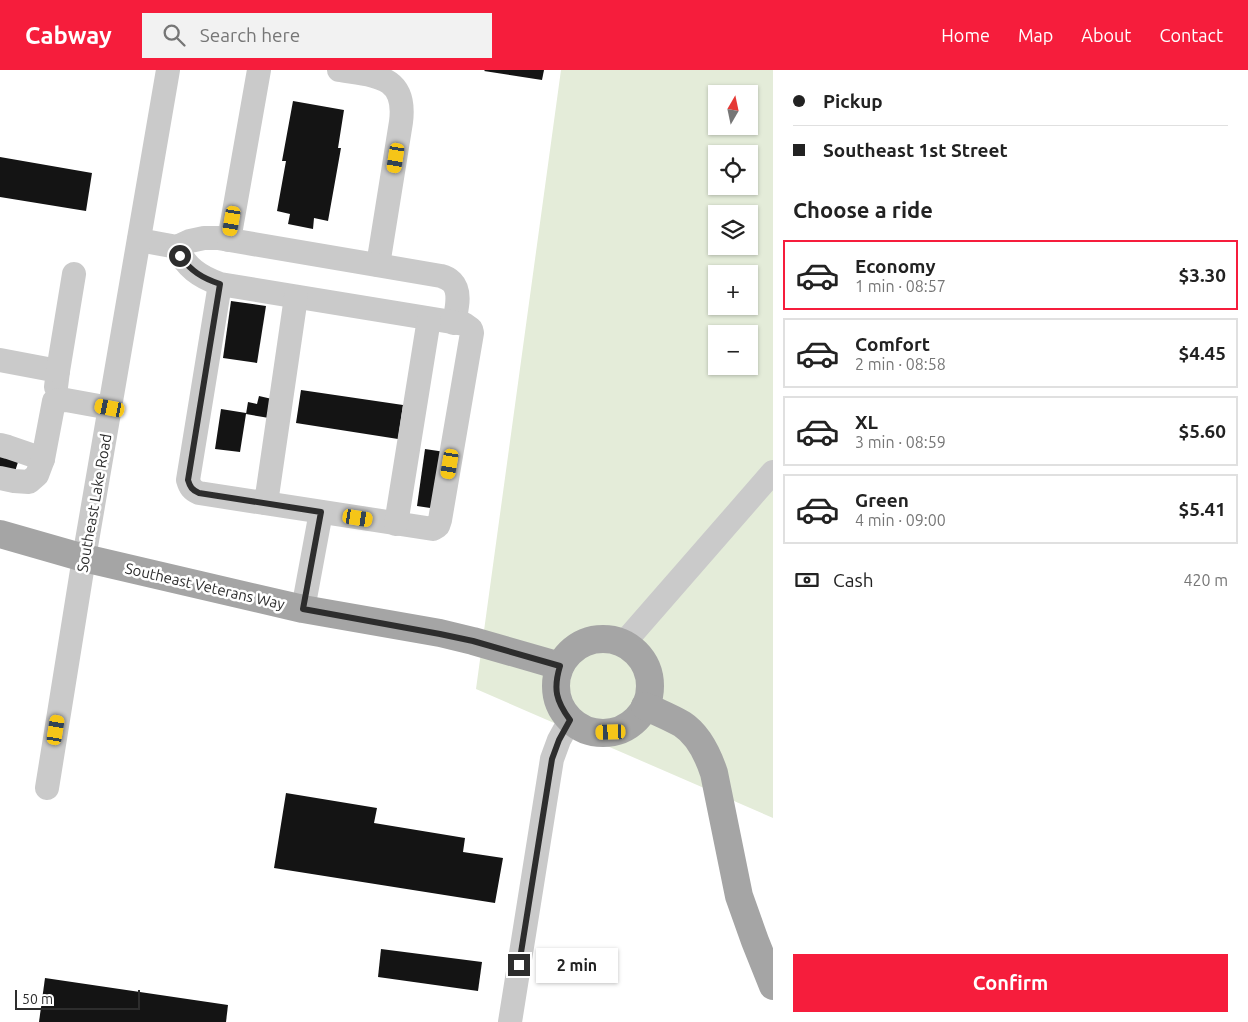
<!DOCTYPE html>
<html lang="en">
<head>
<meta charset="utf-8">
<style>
  body { margin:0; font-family:Ubuntu,sans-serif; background:#f2f2f2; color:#222; height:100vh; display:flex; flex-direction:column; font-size:19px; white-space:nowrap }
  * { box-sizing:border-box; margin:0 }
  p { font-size:16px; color:#767676 }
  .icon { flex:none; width:28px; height:28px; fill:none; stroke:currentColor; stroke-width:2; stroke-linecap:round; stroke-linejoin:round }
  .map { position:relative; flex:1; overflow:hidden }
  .panel { display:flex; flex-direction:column; background:#fff; width:475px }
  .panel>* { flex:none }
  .banner { display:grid; align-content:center; height:110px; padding:0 20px; background:#fff }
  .needle { width:32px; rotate:9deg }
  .controls { position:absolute; left:708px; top:15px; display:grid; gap:10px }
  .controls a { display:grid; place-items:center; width:50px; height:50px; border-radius:0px; background:#fff; box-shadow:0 1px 4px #0004; font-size:25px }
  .scale { position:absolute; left:15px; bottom:12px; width:125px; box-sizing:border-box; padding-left:5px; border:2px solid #2d2d2d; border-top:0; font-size:14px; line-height:18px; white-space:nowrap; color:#2d2d2d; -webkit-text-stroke:4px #fff; paint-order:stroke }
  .end { position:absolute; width:22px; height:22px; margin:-11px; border:6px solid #2d2d2d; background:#fff; box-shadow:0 0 0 2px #fff }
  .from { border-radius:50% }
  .bubble { position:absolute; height:35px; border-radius:0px; background:#fff; box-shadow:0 1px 4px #0004; font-size:16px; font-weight:600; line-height:35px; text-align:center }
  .car { position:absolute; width:15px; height:30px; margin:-15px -8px; border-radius:6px; box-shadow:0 0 4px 1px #0007; background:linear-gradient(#f5c518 24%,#345 0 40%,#f5c518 0 76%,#345 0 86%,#f5c518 0) }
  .banner b { display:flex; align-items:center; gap:18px; height:48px; font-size:19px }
  .banner b+b { border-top:1px solid #e0e0e0 }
  .banner i { width:12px; height:12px; background:#222 }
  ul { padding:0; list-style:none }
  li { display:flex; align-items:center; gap:15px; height:70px; margin:0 10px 8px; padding:0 10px; border:2px solid #e0e0e0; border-radius:0px }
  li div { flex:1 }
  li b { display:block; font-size:19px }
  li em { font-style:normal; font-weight:600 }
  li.selected { border-color:#f61d3c }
  li>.icon { width:45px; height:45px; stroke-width:1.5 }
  h2 { padding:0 20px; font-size:22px; line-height:60px }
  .pay { display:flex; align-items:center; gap:12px; height:55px; padding:0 20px; font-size:19px }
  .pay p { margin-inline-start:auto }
  .cta { display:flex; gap:10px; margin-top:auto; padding:10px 20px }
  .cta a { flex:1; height:58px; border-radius:0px; background:#f61d3c; color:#fff; font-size:20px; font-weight:600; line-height:58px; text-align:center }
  header { display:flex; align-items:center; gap:30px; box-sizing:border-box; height:70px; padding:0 25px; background:#f61d3c; color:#fff }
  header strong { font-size:24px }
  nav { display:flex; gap:28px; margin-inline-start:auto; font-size:18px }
  .search { width:350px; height:45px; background:#f2f2f2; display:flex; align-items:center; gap:12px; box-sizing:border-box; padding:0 18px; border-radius:0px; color:#767676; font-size:19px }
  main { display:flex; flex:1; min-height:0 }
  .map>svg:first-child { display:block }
  .grass { fill:#e4ecd9; fill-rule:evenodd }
  .building { fill:#141414 }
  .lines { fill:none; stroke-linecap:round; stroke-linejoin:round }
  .minor { stroke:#cacaca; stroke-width:24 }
  .major { stroke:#a5a5a5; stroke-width:28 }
  .route { stroke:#2d2d2d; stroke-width:6 }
  .labels { text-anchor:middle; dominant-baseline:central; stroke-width:5; stroke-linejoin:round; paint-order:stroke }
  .street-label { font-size:15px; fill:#2d2d2d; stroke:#fff }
</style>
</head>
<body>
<header>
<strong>Cabway</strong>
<div class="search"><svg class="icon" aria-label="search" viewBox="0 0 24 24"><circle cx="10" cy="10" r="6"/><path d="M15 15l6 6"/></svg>Search here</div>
<nav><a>Home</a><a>Map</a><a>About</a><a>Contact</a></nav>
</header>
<main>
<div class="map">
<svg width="773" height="952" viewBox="0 0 773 952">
  <rect width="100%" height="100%" fill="#fff"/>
  <path class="grass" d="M561,0H773V748L476,619ZM716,24H749V56H716ZM716,84H749V116H716ZM716,144H749V176H716ZM716,204H749V236H716ZM716,264H749V296H716Z"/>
  <g class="building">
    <polygon points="485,0 544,0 542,10 484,1"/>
    <polygon points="293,31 344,40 338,78 341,78 328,151 314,148 313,159 288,154 290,144 277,141 286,91 282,91"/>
    <polygon points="0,87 92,103 86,141 0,127"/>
    <polygon points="231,231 266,236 257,293 223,288"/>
    <polygon points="301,320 403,335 398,369 296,353"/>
    <polygon points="259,326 272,329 269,348 246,344 240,382 215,379 221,339 246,343 246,344 248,332 257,334"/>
    <polygon points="425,379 445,382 437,439 417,436"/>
    <polygon points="0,386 18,392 14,405 0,400"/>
    <polygon points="286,723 377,738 374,753 465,768 463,782 503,788 495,833 274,798"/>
    <polygon points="381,879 482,892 478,921 378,907"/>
    <polygon points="45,908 228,935 226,952 39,952"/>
  </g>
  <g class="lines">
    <g class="minor">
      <path d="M339,0C375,6 407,5 401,52L378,195"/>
      <path d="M139,170L177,177L190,171L204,168H218L441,206C445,207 449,209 452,212C462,222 456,241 454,253"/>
      <polyline points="229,170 259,0"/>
      <path d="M177,177C185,197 200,207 220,214L464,254L471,259L472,263L440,450L438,456L433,459L199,423C192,420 190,417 188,410L220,214"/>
      <polyline points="0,290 58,301 56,317"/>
      <polyline points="58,301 74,204"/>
      <polyline points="0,375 8,377 43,389"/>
      <polyline points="0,408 14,411 29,412 37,405 43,389 54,331 66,330 110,338"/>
      <polyline points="266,433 296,227"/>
      <polyline points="396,454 429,249"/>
      <polyline points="303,539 321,442"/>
      <polyline points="623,574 773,402"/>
      <polyline points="47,718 84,488 168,0"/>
      <polyline points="510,952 552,689 559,670 570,650"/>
    </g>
    <g class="major">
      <polyline points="0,464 84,488 303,539 440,563 473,571 560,596"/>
      <circle cx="603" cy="616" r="47"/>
      <path d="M645,636C657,642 670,647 682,654C699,665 708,685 714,703L739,826L755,871L773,916"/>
    </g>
  </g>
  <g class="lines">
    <path class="route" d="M180,186C191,201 202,208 220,214L188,410C190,417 192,420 199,423L321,442L303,539L440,564L473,571L560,596C553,619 556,631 570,650L559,670L552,689L519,895"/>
  </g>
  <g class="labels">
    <g class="street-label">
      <text transform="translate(94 433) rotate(-80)">Southeast Lake Road</text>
      <text transform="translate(205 516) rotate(13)">Southeast Veterans Way</text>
    </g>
  </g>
</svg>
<div class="controls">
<a><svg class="needle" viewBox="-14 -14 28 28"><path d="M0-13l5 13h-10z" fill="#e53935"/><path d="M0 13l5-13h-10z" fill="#767676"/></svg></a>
<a><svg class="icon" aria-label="locate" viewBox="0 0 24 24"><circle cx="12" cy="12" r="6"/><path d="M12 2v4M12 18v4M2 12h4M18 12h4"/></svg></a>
<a><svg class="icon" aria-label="layers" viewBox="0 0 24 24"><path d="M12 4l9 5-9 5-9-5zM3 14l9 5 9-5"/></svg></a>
<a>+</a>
<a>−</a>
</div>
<div class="scale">50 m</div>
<i class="end from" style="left:180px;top:186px"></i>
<i class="end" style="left:519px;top:895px"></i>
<div class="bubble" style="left:536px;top:878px;width:82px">2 min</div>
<i class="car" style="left:396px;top:88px;rotate:189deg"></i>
<i class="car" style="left:232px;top:151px;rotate:190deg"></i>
<i class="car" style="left:110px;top:338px;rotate:281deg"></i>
<i class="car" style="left:450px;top:394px;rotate:190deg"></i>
<i class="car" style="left:358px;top:448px;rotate:99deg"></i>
<i class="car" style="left:56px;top:660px;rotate:9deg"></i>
<i class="car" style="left:611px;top:662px;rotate:268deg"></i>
</div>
<section class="panel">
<div class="banner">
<b><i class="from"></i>Pickup</b>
<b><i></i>Southeast 1st Street</b>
</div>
<h2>Choose a ride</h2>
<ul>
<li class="selected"><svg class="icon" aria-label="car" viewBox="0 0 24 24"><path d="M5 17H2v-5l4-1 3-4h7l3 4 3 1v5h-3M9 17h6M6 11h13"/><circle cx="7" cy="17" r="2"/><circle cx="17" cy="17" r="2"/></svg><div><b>Economy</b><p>1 min · 08:57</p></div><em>$3.30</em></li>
<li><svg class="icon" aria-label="car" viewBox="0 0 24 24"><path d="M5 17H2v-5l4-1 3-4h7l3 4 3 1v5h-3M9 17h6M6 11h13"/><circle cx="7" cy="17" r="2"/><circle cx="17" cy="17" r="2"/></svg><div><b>Comfort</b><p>2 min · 08:58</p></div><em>$4.45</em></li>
<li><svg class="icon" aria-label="car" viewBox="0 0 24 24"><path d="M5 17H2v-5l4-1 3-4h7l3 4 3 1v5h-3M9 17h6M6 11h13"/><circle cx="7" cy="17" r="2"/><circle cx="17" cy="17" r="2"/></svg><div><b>XL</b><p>3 min · 08:59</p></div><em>$5.60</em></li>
<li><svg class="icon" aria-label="car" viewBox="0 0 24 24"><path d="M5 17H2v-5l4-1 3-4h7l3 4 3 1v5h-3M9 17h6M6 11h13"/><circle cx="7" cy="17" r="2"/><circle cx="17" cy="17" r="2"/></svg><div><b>Green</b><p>4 min · 09:00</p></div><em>$5.41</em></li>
</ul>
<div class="pay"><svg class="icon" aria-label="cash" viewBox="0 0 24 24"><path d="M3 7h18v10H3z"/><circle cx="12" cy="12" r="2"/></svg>Cash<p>420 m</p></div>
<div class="cta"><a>Confirm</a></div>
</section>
</main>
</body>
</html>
